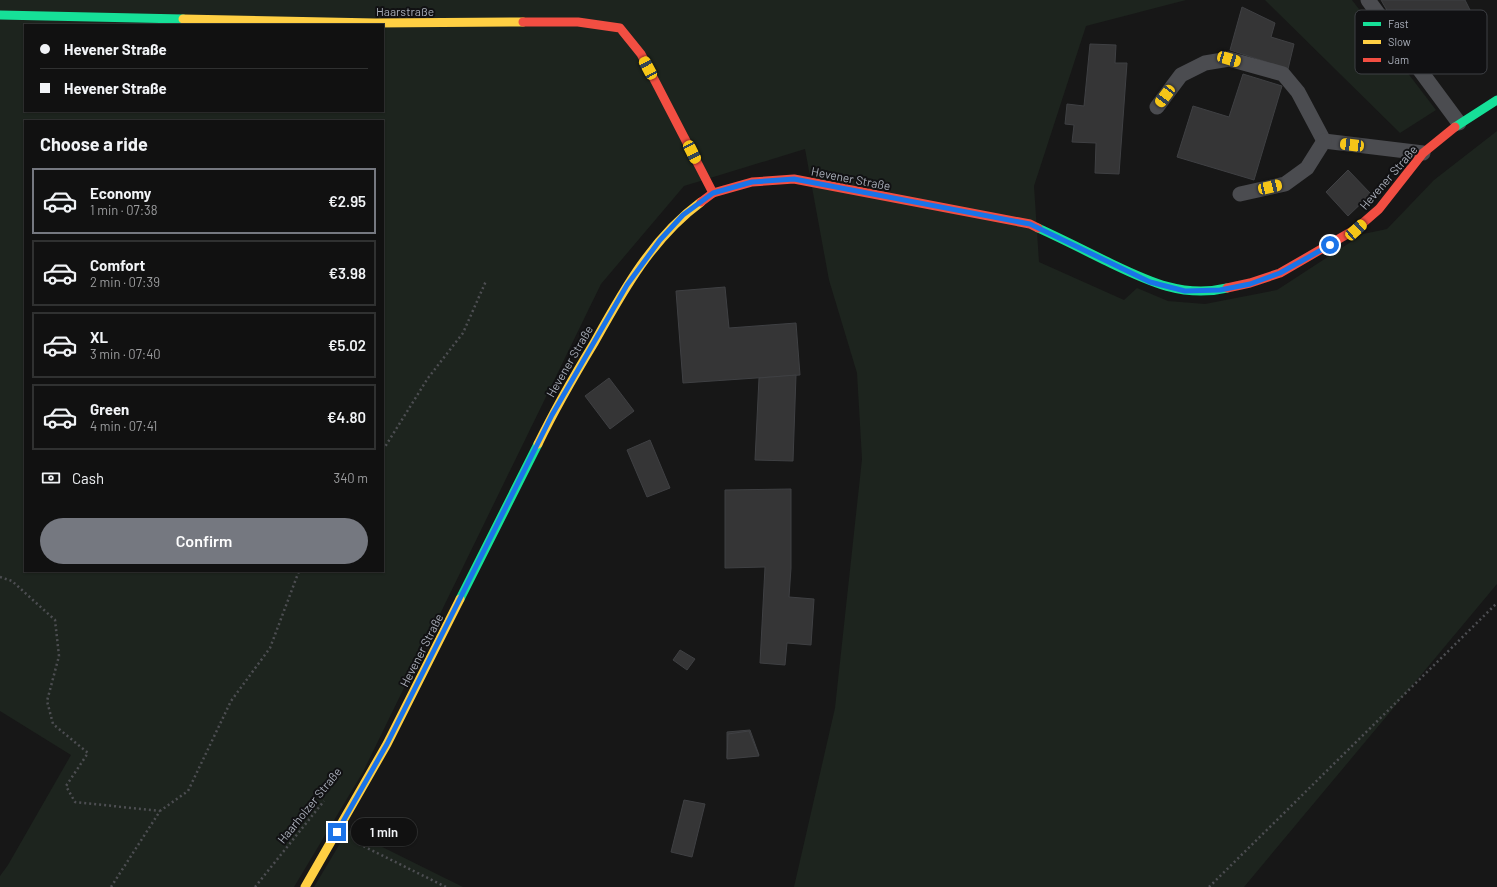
<!DOCTYPE html>
<html lang="en">
<head>
<meta charset="utf-8">
<style>
  body { margin:0; font-family:Barlow,sans-serif; background:#1e1f1f; color:#f1f3f6; height:100vh; display:flex; flex-direction:column; font-size:15px; white-space:nowrap }
  * { box-sizing:border-box; margin:0 }
  p { font-size:13px; color:#9c9d9f }
  .icon { flex:none; width:22px; height:22px; fill:none; stroke:currentColor; stroke-width:2; stroke-linecap:round; stroke-linejoin:round }
  .map { position:relative; flex:1; overflow:hidden }
  .sheet { position:absolute; left:24px; top:120px; width:360px; height:452px; display:flex; flex-direction:column; background:#111; border-radius:0px; box-shadow:0 1px 3px #0004,0 0 0 1px #303131 }
  .sheet>* { flex:none }
  .banner { position:absolute; left:24px; top:24px; width:360px; height:88px; border-radius:0px; box-shadow:0 1px 3px #0004,0 0 0 1px #303131; display:grid; align-content:center; height:88px; padding:0 16px; background:#111 }
  .end { position:absolute; width:18px; height:18px; margin:-9px; border:5px solid #1a73e8; background:#fff; box-shadow:0 0 0 2px #fff }
  .from { border-radius:50% }
  .bubble { position:absolute; height:28px; border-radius:14px; background:#111; box-shadow:0 1px 3px #0004,0 0 0 1px #303131; font-size:13px; font-weight:600; line-height:28px; text-align:center }
  .car { position:absolute; width:12px; height:24px; margin:-12px -6px; border-radius:5px; box-shadow:0 0 3px 1px #0007; background:linear-gradient(#f5c518 24%,#345 0 40%,#f5c518 0 76%,#345 0 86%,#f5c518 0) }
  .banner b { display:flex; align-items:center; gap:14px; height:38px; font-size:15px }
  .banner b+b { border-top:1px solid #303131 }
  .banner i { width:10px; height:10px; background:#f1f3f6 }
  ul { padding:0; list-style:none }
  li { display:flex; align-items:center; gap:12px; height:66px; margin:0 8px 6px; padding:0 8px; border:2px solid #303131; border-radius:0px }
  li div { flex:1 }
  li b { display:block; font-size:15px }
  li em { font-style:normal; font-weight:600 }
  li.current { border-color:#757880 }
  li>.icon { width:36px; height:36px; stroke-width:1.5 }
  h2 { padding:0 16px; font-size:18px; line-height:48px }
  .pay { display:flex; align-items:center; gap:10px; height:44px; padding:0 16px; font-size:15px }
  .pay p { margin-inline-start:auto }
  .button { display:flex; gap:8px; margin-top:auto; padding:8px 16px }
  .button a { flex:1; height:46px; border-radius:24px; background:#757880; color:#fff; font-size:16px; font-weight:600; line-height:46px; text-align:center }
  .map>svg:first-child { display:block }
  .green { fill:#1d241e; fill-rule:evenodd }
  .building { fill:#353536; stroke:#3f4043 }
  .lines { fill:none; stroke-linecap:round; stroke-linejoin:round }
  .path { stroke:#4d4e52; stroke-width:2.5; stroke-dasharray:2 3; stroke-linecap:butt }
  .lane { stroke:#4b4c50; stroke-width:15 }
  .fast { stroke:#16e098; stroke-width:9 }
  .slow { stroke:#ffcf43; stroke-width:9 }
  .jam { stroke:#f24e42; stroke-width:9 }
  .route { stroke:#1a73e8; stroke-width:5 }
  .labels { text-anchor:middle; dominant-baseline:central; stroke-width:4; stroke-linejoin:round; paint-order:stroke }
  .street-label { font-size:12px; fill:#a8adb8; stroke:#111113 }
  .key { fill:#111113; stroke:#3e4045; stroke-width:1 }
  .key-label { font-size:11px; fill:#a8adb8 }
</style>
</head>
<body>
<div class="map">
<svg width="1497" height="887" viewBox="0 0 1497 887">
  <rect width="100%" height="100%" fill="#171717"/>
  <g class="green">
    <path d="M0,0H1186L1086,26L1034,186L1039,262L1124,300L1137,288L1168,301L1205,304L1277,290L1363,234L1387,229L1434,180L1497,131V584L1244,887H794L835,708L862,459L857,373L829,280L805,149L684,186L601,284L363,772L294,887H0V876L8,865L71,755L0,711ZM25,25H383V111H25ZM25,121H383V571H25Z"/>
    <polygon points="1265,0 1352,0 1436,110 1400,133"/>
    <polygon points="348,830 463,887 314,887"/>
  </g>
  <g class="building">
    <polygon points="1381,0 1465,0 1470,10 1434,30 1423,12 1396,26"/>
    <polygon points="1242,7 1275,23 1271,37 1294,44 1288,69 1230,50"/>
    <polygon points="1090,44 1116,45 1115,63 1127,63 1119,174 1095,173 1096,143 1072,142 1074,125 1065,124 1067,104 1084,106"/>
    <polygon points="1243,74 1282,86 1254,180 1177,157 1193,106 1229,117"/>
    <polygon points="1348,170 1371,194 1348,216 1326,192"/>
    <polygon points="725,287 729,328 796,323 800,375 683,383 676,291"/>
    <polygon points="796,375 793,461 755,460 759,378"/>
    <polygon points="609,378 634,411 610,429 585,396"/>
    <polygon points="650,440 670,488 647,497 627,450"/>
    <polygon points="791,489 791,568 789,597 814,599 811,645 787,643 785,665 760,663 765,567 725,568 725,490"/>
    <polygon points="680,650 695,659 687,670 673,660"/>
    <polygon points="750,730 759,755 727,758 727,732"/>
    <polygon points="749,731 759,756 727,759 728,734"/>
    <polygon points="684,800 705,804 692,857 671,852"/>
  </g>
  <g class="lines">
    <g class="path">
      <polyline points="383,450 428,378 463,333 486,281"/>
      <polyline points="0,577 12,581 55,620 59,656 47,701 53,724 88,753 66,786 75,802 160,811"/>
      <polyline points="359,844 446,887"/>
      <polyline points="111,887 160,811 188,791 231,701 270,648 299,571"/>
      <polyline points="255,887 324,801"/>
      <polyline points="1209,887 1497,603"/>
    </g>
    <g class="lane">
      <polyline points="1368,0 1459,123"/>
      <polyline points="1157,107 1181,75 1205,63 1229,59 1283,74 1298,92 1324,141 1423,153"/>
      <polyline points="1240,194 1285,184 1307,168 1324,141"/>
    </g>
    <g class="fast">
      <polyline points="0,15 183,19"/>
      <polyline points="1455,127 1497,100"/>
      <path d="M1038,228C1060,238 1082,249 1104,260C1144,279 1181,299 1227,288"/>
      <polyline points="460,599 538,444"/>
    </g>
    <g class="slow">
      <polyline points="183,19 375,23 523,22"/>
      <path d="M538,444C555,409 574,376 594,343C623,291 652,238 701,202"/>
      <polyline points="305,887 387,744 460,599"/>
    </g>
    <g class="jam">
      <polyline points="523,22 578,22 620,28 641,54 713,193"/>
      <polyline points="701,202 713,193 752,182 794,179 1030,224 1038,228"/>
      <polyline points="1227,288 1250,283 1280,273 1356,229 1379,209 1423,153 1455,127"/>
    </g>
  </g>
  <g class="lines">
    <polyline class="route" points="337,832 387,744 552,415 627,285 660,240 683,215 713,193 752,182 794,179 1030,224 1150,282 1185,291 1220,290 1250,284 1280,273 1330,245"/>
  </g>
  <g class="labels">
    <g class="street-label">
      <text x="405" y="11">Haarstraße</text>
      <text transform="translate(1388 177) rotate(-49)">Hevener Straße</text>
      <text transform="translate(851 178) rotate(11)">Hevener Straße</text>
      <text transform="translate(569 361) rotate(-60)">Hevener Straße</text>
      <text transform="translate(421 650) rotate(-63)">Hevener Straße</text>
      <text transform="translate(309 805) rotate(-51)">Haarholzer Straße</text>
    </g>
  </g>
  <rect x="1355" y="10" width="132" height="64" rx="6" class="key"/>
  <rect x="1363" y="22" width="18" height="4" fill="#16e098"/>
  <rect x="1363" y="40" width="18" height="4" fill="#ffcf43"/>
  <rect x="1363" y="58" width="18" height="4" fill="#f24e42"/>
  <g class="key-label">
    <text x="1388" y="28">Fast</text>
    <text x="1388" y="46">Slow</text>
    <text x="1388" y="64">Jam</text>
  </g>
</svg>
<i class="end from" style="left:1330px;top:245px"></i>
<i class="end" style="left:337px;top:832px"></i>
<div class="bubble" style="left:351px;top:818px;width:66px">1 min</div>
<i class="car" style="left:1229px;top:59px;rotate:106deg"></i>
<i class="car" style="left:648px;top:68px;rotate:332deg"></i>
<i class="car" style="left:1165px;top:96px;rotate:217deg"></i>
<i class="car" style="left:1352px;top:145px;rotate:277deg"></i>
<i class="car" style="left:692px;top:152px;rotate:153deg"></i>
<i class="car" style="left:1270px;top:187px;rotate:77deg"></i>
<i class="car" style="left:1356px;top:230px;rotate:48deg"></i>
<div class="banner">
<b><i class="from"></i>Hevener Straße</b>
<b><i></i>Hevener Straße</b>
</div>
<section class="sheet">
<h2>Choose a ride</h2>
<ul>
<li class="current"><svg class="icon" aria-label="car" viewBox="0 0 24 24"><path d="M5 17H2v-5l4-1 3-4h7l3 4 3 1v5h-3M9 17h6M6 11h13"/><circle cx="7" cy="17" r="2"/><circle cx="17" cy="17" r="2"/></svg><div><b>Economy</b><p>1 min · 07:38</p></div><em>€2.95</em></li>
<li><svg class="icon" aria-label="car" viewBox="0 0 24 24"><path d="M5 17H2v-5l4-1 3-4h7l3 4 3 1v5h-3M9 17h6M6 11h13"/><circle cx="7" cy="17" r="2"/><circle cx="17" cy="17" r="2"/></svg><div><b>Comfort</b><p>2 min · 07:39</p></div><em>€3.98</em></li>
<li><svg class="icon" aria-label="car" viewBox="0 0 24 24"><path d="M5 17H2v-5l4-1 3-4h7l3 4 3 1v5h-3M9 17h6M6 11h13"/><circle cx="7" cy="17" r="2"/><circle cx="17" cy="17" r="2"/></svg><div><b>XL</b><p>3 min · 07:40</p></div><em>€5.02</em></li>
<li><svg class="icon" aria-label="car" viewBox="0 0 24 24"><path d="M5 17H2v-5l4-1 3-4h7l3 4 3 1v5h-3M9 17h6M6 11h13"/><circle cx="7" cy="17" r="2"/><circle cx="17" cy="17" r="2"/></svg><div><b>Green</b><p>4 min · 07:41</p></div><em>€4.80</em></li>
</ul>
<div class="pay"><svg class="icon" aria-label="cash" viewBox="0 0 24 24"><path d="M3 7h18v10H3z"/><circle cx="12" cy="12" r="2"/></svg>Cash<p>340 m</p></div>
<div class="button"><a>Confirm</a></div>
</section>
</div>
</body>
</html>
